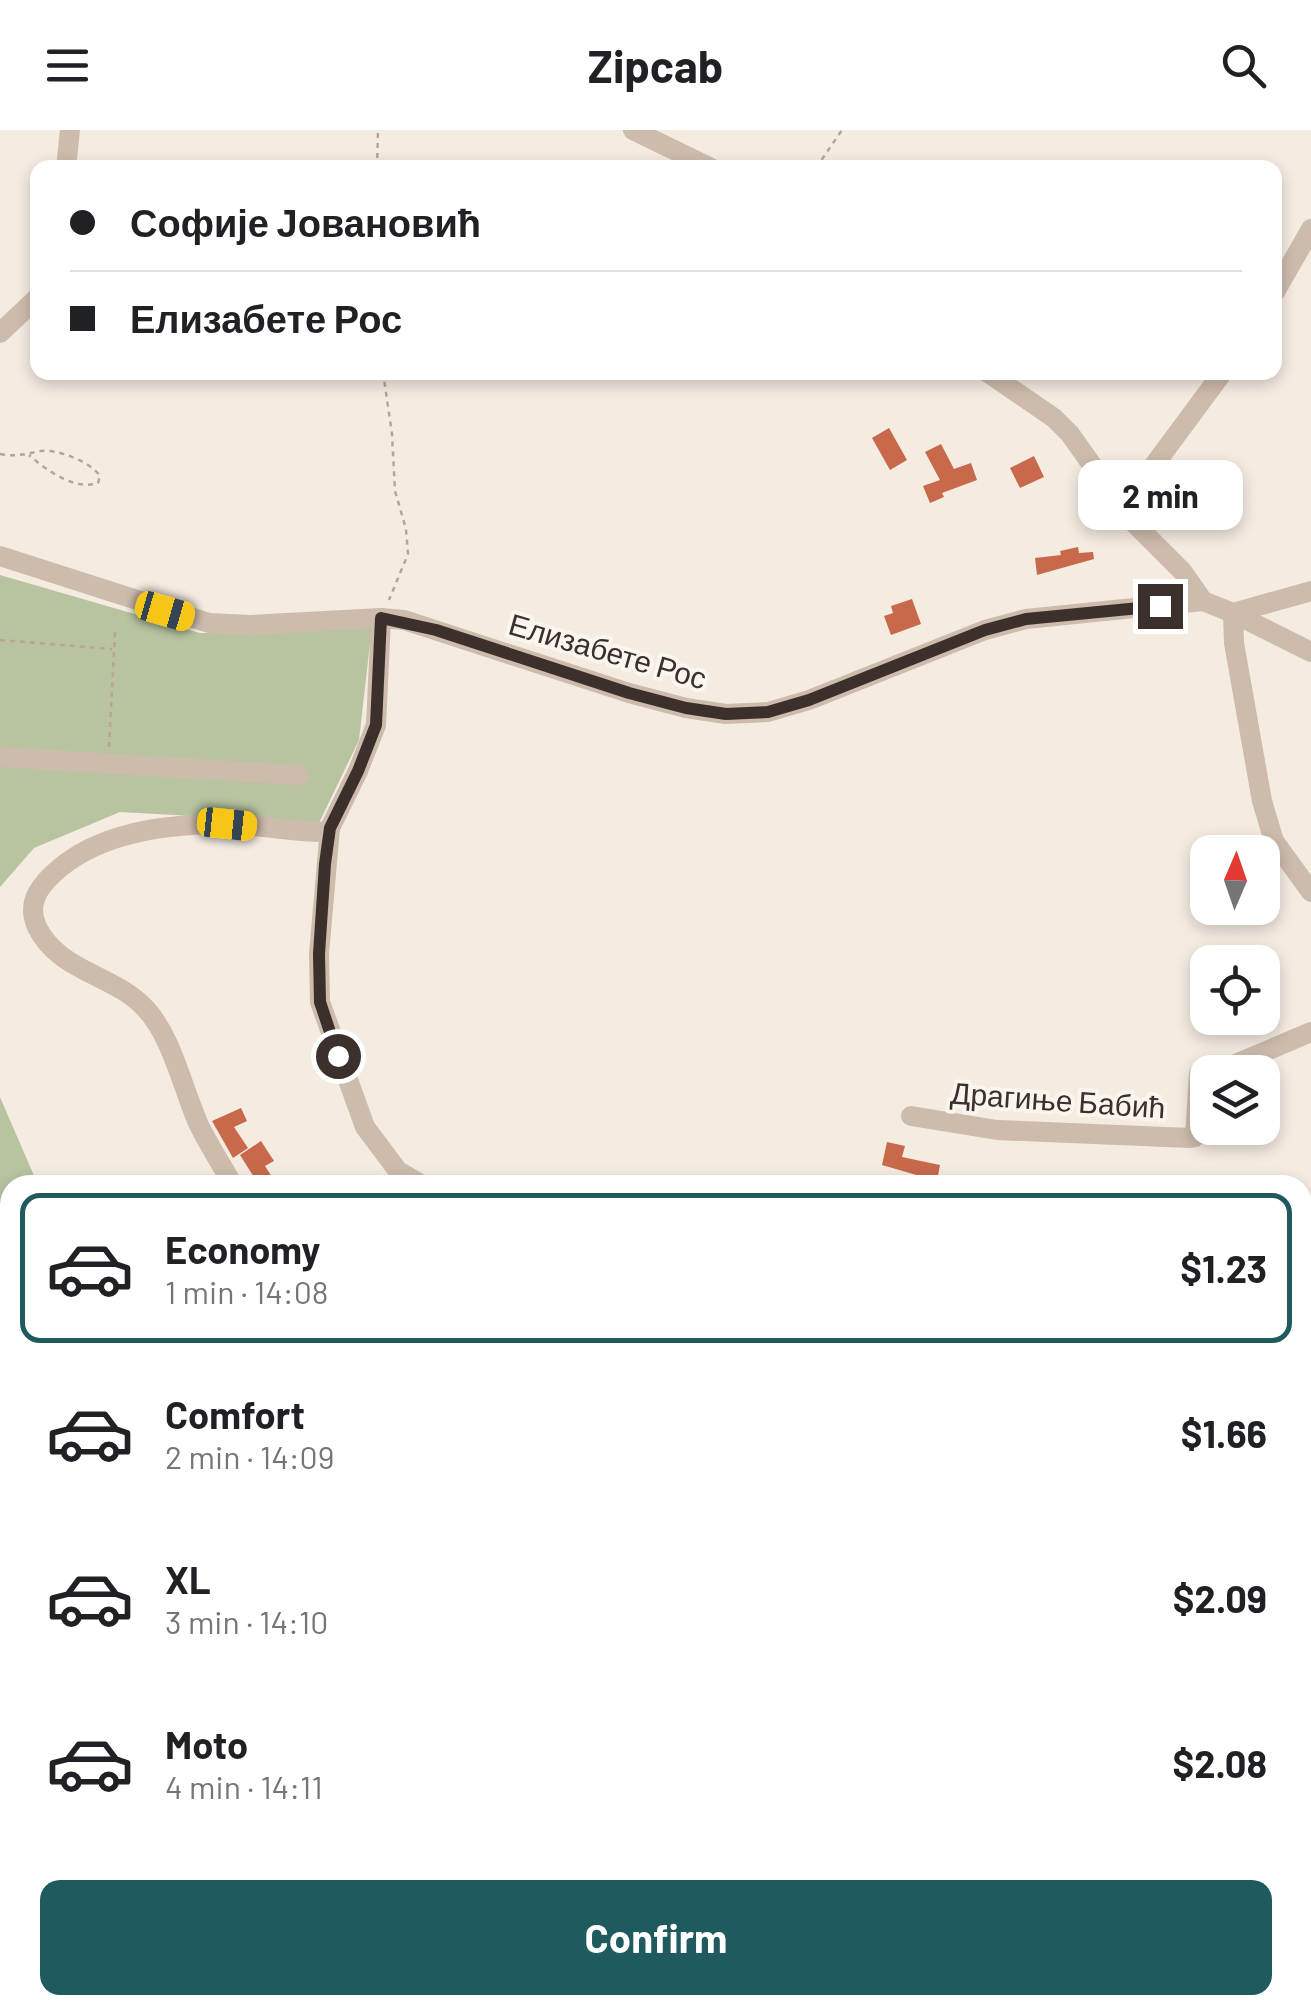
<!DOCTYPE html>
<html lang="en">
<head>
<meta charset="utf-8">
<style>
  body { margin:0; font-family:Barlow,sans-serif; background:#f2f2f2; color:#202124; height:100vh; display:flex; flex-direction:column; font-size:38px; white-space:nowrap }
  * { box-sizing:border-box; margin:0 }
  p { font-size:32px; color:#757577 }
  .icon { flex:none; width:55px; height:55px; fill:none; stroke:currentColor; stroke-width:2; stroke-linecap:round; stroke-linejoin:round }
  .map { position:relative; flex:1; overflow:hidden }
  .side { position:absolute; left:0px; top:1045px; width:1312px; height:840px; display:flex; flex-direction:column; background:#fff; border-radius:30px 30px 0 0; box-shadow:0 5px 15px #0003 }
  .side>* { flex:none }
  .banner { position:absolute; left:30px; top:30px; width:1252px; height:220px; border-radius:20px; box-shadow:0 5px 15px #0003; display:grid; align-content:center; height:220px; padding:0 40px; background:#fff }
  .needle { width:65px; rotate:2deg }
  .buttons { position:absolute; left:1190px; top:705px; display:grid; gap:20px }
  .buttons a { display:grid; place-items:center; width:90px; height:90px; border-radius:20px; background:#fff; box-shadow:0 5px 15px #0003; font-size:50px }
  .end { position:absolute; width:45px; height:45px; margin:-22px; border:12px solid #3b302b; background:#fff; box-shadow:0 0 0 5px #fff }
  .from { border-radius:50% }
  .bubble { position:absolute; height:70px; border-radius:20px; background:#fff; box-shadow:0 5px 15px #0003; font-size:32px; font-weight:700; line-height:70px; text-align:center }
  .car { position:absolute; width:30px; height:60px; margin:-30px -15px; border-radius:12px; box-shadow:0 0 8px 2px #0007; background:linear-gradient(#f5c518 24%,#345 0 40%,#f5c518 0 76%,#345 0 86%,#f5c518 0) }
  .banner b { display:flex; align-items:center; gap:35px; height:95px; font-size:38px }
  .banner b+b { border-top:2px solid #e0e0e0 }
  .banner i { width:25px; height:25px; background:#202124 }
  ul { padding:18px 0 0; list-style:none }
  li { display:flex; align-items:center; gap:30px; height:150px; margin:0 20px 15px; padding:0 20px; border:5px solid transparent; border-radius:20px }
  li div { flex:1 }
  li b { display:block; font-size:38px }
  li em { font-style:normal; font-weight:700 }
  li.on { border-color:#1f5a5e }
  li>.icon { width:90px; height:90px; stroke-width:1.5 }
  .cta { display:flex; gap:20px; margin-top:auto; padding:20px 40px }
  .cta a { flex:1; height:115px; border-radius:20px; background:#1f5a5e; color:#fff; font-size:40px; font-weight:700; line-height:115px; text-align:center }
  header { display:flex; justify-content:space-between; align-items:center; height:130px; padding:0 40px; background:#fff; font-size:45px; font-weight:700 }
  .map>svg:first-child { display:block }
  .green { fill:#b8c4a0 }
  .building { fill:#c8694b }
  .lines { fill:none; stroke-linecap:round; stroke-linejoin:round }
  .path { stroke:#b9a596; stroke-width:2.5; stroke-dasharray:5 5; stroke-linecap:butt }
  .minor { stroke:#cdbbac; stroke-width:20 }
  .route { stroke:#3b302b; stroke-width:12 }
  .labels { text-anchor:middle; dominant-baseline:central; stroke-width:8; stroke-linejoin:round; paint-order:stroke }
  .street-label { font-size:30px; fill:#3b302b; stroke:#fbf5ee }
</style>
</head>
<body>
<header><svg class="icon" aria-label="menu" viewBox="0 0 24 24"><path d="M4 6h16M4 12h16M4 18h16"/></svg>Zipcab<svg class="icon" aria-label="search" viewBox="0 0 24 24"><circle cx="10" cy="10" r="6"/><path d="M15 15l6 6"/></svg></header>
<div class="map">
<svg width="1311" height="1885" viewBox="0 0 1311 1885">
  <rect width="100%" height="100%" fill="#f4ebe1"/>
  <g class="green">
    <polygon points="0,445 200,503 277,503 372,496 359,610 319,693 120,682 34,718 0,757"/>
    <polygon points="0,967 38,1055 10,1055 10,1428 0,1433"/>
    <polygon points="1311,1530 1311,1885 59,1885 77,1875 1302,1875 1302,1533"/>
  </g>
  <g class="building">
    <polygon points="889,298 907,330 890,340 872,308"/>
    <polygon points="941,314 954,339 971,333 977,350 942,363 944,367 930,373 923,356 940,350 925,322"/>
    <polygon points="1034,326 1044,347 1020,358 1010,338"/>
    <polygon points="1078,417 1079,423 1093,422 1094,429 1037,445 1035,428 1061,425 1060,421"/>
    <polygon points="912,469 921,494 891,505 884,486 893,483 891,476"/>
    <polygon points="241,978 247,991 234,997 248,1018 233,1028 212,991"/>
    <polygon points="261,1011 274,1031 265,1036 277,1055 259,1055 240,1025"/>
    <polygon points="887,1012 905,1016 902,1027 940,1035 937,1051 882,1035"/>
  </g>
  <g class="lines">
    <g class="path">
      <polyline points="377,38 378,0"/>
      <polyline points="816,38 842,0"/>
      <polyline points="383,242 392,304 395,361 406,399 408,424 389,470"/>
      <path d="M0,324C16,327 26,324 41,321C58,319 91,332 100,346L98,353C75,361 46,340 29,325"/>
      <polyline points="0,510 112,519"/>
      <polyline points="109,617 115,502"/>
      <polyline points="0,1087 10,1087"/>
      <polyline points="0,1199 10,1200"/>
      <polyline points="0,1309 10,1310"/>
      <polyline points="0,1371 10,1372"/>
    </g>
    <g class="minor">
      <polyline points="633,0 711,38"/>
      <polyline points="66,38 70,0"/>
      <polyline points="1275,162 1311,99"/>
      <polyline points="0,203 38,167"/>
      <polyline points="987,242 1054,288 1070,304 1131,390 1182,441 1203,471"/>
      <polyline points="1120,376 1143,350 1223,242"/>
      <polyline points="0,426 209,493 250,495 381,488 404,490 629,563 686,578 726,584 768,582 809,570 985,500 1026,489 1203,471 1233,483 1311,461"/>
      <polyline points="1311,522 1233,483 1234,513 1262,671 1274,711 1311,762"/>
      <polyline points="0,627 299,645"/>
      <polyline points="330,698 319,824 320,872 365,997 398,1041 422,1055"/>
      <polyline points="911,986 997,1000 1190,1008 1195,1007 1199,944 1204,937 1231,936 1311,902"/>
      <path d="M233,1055C222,1035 209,1016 199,995C183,960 172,906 145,878C113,844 59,842 37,797C27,775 37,759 53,744C97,702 166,694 224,694C257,694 290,702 323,702L330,698L358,641L376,595L381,488"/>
    </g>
  </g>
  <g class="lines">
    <polyline class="route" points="338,926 320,872 319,824 325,734 330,698 358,641 376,595 381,488 436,500 629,563 686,578 726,584 768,582 809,570 985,500 1026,489 1160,476"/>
  </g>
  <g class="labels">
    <g class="street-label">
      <text transform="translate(608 520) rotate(16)">Елизабете Рос</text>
      <text transform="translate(1058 969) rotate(4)">Драгиње Бабић</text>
    </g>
  </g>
</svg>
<div class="buttons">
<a><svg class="needle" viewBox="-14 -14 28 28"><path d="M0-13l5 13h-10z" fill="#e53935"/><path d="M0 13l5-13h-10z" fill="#757577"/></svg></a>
<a><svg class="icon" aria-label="locate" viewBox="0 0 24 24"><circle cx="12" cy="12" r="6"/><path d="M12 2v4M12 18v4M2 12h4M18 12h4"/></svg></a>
<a><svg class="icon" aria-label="layers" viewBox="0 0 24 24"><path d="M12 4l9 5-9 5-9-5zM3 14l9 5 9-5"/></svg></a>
</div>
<i class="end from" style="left:338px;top:926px"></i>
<i class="end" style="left:1160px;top:476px"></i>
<div class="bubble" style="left:1078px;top:330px;width:165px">2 min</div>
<i class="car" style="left:165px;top:481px;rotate:106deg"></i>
<i class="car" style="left:227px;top:694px;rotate:96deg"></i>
<div class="banner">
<b><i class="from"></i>Софије Јовановић</b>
<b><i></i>Елизабете Рос</b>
</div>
<section class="side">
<ul>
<li class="on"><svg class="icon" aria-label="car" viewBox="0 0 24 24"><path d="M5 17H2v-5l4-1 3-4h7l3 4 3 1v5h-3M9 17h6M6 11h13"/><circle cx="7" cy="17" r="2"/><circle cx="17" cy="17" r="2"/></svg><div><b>Economy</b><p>1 min · 14:08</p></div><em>$1.23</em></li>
<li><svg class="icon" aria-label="car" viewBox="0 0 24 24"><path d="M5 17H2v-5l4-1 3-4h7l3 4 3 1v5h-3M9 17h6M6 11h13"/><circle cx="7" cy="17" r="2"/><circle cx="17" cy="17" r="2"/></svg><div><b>Comfort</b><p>2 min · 14:09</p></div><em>$1.66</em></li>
<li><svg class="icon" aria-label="car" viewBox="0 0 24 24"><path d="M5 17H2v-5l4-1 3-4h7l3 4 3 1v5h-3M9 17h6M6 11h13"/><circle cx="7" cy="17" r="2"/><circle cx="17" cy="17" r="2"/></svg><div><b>XL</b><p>3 min · 14:10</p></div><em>$2.09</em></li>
<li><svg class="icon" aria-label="car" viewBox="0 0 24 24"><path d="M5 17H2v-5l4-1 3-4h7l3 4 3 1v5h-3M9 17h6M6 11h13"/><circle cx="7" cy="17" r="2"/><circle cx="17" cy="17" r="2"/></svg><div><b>Moto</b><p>4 min · 14:11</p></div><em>$2.08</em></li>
</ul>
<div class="cta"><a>Confirm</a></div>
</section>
</div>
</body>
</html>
